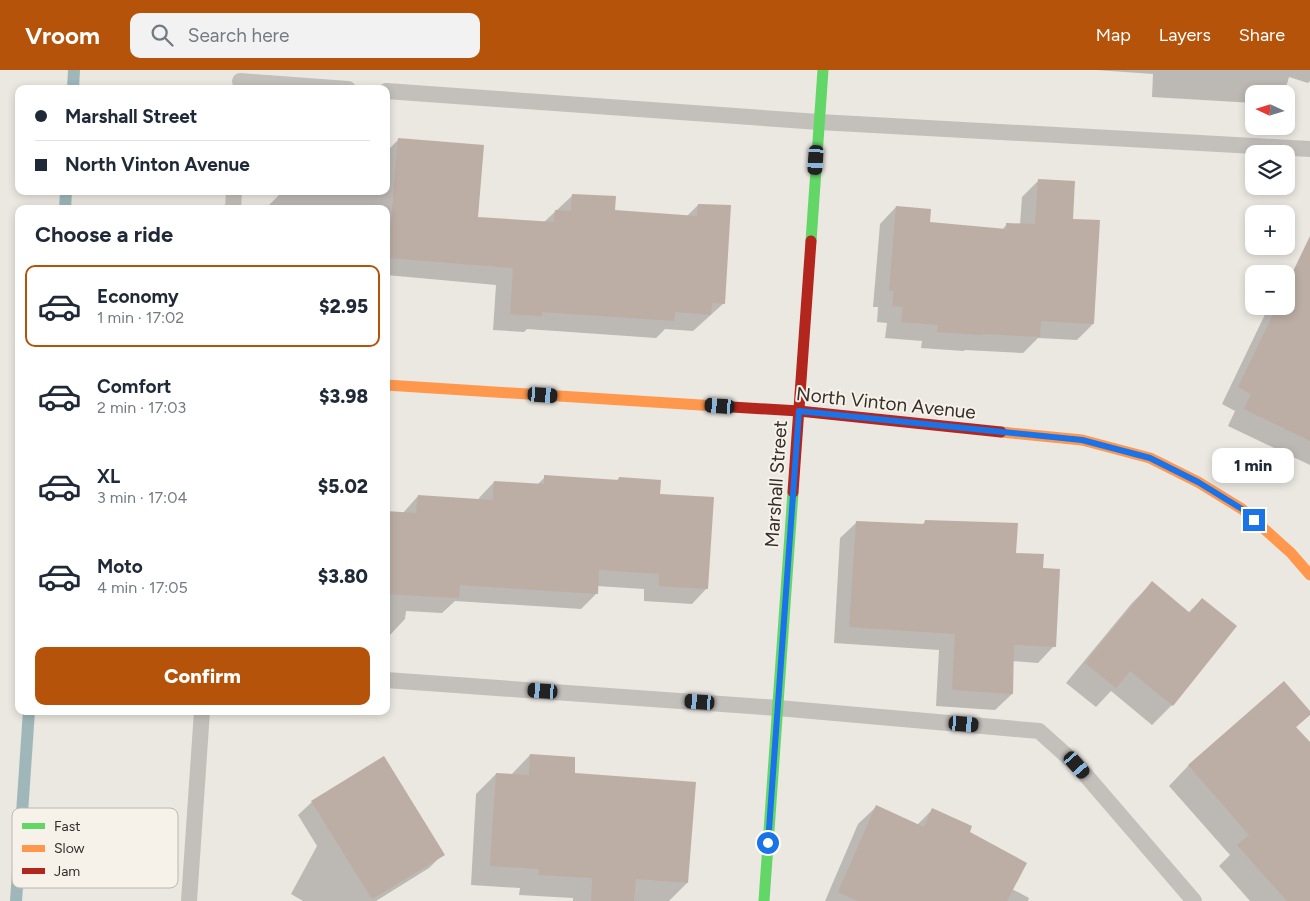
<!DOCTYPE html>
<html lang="en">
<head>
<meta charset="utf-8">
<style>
  body { margin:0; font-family:Figtree,sans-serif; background:#f2f2f3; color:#1f2937; height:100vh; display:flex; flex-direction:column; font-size:19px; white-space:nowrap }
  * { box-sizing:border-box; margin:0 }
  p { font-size:16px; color:#747a83 }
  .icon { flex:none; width:28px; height:28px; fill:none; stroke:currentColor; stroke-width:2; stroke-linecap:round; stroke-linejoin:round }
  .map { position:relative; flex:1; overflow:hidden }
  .side { position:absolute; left:15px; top:135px; width:375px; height:510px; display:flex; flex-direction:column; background:#fff; border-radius:10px; box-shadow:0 2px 8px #0003 }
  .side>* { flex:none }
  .guide { position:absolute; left:15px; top:15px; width:375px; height:110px; border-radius:10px; box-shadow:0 2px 8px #0003; display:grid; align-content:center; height:110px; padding:0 20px; background:#fff }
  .needle { width:32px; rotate:274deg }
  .fabs { position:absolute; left:1245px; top:15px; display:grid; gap:10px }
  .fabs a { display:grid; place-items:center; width:50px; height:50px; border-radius:10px; background:#fff; box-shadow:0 2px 8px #0003; font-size:25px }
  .end { position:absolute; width:22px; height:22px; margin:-11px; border:6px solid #1a73e8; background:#fff; box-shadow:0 0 0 2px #fff }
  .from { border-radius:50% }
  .bubble { position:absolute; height:35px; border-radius:10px; background:#fff; box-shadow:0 2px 8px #0003; font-size:16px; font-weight:800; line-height:35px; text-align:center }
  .car { position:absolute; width:15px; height:30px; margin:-15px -8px; border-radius:6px; box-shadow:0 0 4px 1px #0007; background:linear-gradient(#222 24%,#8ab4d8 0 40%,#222 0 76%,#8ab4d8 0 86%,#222 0) }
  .guide b { display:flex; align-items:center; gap:18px; height:48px; font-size:19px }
  .guide b+b { border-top:1px solid #e0e1e3 }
  .guide i { width:12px; height:12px; background:#1f2937 }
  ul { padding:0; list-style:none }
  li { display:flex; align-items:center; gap:15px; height:82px; margin:0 10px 8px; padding:0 10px; border:2px solid transparent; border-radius:10px }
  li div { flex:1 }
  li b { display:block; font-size:19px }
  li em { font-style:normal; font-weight:800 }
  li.selected { border-color:#b45309 }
  li>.icon { width:45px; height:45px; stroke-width:1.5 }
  h2 { padding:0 20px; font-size:22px; line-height:60px }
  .action { display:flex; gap:10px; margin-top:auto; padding:10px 20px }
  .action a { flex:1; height:58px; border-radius:10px; background:#b45309; color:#fff; font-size:20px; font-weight:800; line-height:58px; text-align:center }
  header { display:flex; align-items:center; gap:30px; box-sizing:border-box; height:70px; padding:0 25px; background:#b45309; color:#fff }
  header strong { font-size:24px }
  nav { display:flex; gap:28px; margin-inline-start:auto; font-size:18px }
  .search { width:350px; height:45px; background:#f2f2f3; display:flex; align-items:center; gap:12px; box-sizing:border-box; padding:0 18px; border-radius:10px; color:#747a83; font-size:19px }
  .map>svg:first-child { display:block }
  .shadow { fill:#0003 }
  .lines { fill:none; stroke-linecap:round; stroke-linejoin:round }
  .stream { stroke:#9fb7b9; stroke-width:12 }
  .building { fill:#bcaea5 }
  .lane { stroke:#c3bfba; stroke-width:16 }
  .fast { stroke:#63d668; stroke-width:11 }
  .slow { stroke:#ff974d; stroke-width:11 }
  .jam { stroke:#b3261e; stroke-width:11 }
  .route { stroke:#1a73e8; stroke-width:6 }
  .labels { text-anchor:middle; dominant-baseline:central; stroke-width:4; stroke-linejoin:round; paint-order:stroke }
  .street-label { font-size:19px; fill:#342d29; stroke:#f7f2e9 }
  .key { fill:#f7f2e9; stroke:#bcb7af; stroke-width:1 }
  .key-label { font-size:14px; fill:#342d29 }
</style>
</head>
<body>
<header>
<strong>Vroom</strong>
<div class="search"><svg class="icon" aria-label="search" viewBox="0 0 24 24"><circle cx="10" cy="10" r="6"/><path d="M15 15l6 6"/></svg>Search here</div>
<nav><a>Map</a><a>Layers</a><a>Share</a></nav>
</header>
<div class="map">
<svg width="1310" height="831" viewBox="0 0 1310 831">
  <rect width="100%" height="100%" fill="#ebe7e1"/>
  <g class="shadow">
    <polygon points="1096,0 1310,0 1310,11 1308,13 1289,7 1287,14 1277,24 1254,24 1254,33 1152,27 1153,4"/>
    <polygon points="399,69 476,148 543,153 573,125 614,141 687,146 698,135 724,233 693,261 665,259 656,268 527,259 524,262 493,260 496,215 386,205 386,139 268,139 268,136 283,121 386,121 386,82"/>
    <polygon points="1038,111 1072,150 1093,254 1077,270 1038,268 1023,283 965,280 964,281 921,278 922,271 885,268 887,253 877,252 878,237 873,237 880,154 896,137 928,153 1002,160 1007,154 1020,155 1022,127"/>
    <polygon points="1296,198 1310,205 1310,395 1228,356 1235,341 1222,334 1269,236 1286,236 1286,207"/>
    <polygon points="545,407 616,411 619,408 659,425 707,518 692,534 644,531 644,519 597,516 596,524 581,539 455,531 442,543 406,541 405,549 390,565 386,565 386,442 403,443 418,426 479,431 479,428 494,412 537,415"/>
    <polygon points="857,452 921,456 925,452 1015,484 1041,499 1054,576 1038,593 1012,591 1012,624 995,640 936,636 939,580 834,573 840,468"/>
    <polygon points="1152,513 1188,543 1202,529 1235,557 1172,635 1152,655 1111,621 1096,637 1066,613 1132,533"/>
    <polygon points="1284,612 1310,643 1295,658 1310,674 1310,831 1250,831 1219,796 1230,785 1169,716 1188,696"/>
    <polygon points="530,685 573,704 687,813 669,831 573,831 573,828 519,825 520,818 471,815 476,724 496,704 511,705"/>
    <polygon points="312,732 443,784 429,798 376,831 303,831 291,824 317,776 298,745"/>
    <polygon points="876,737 917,755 932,740 968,762 1012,819 1029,828 1028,831 825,831 858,754"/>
  </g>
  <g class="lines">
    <g class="stream">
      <polyline points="73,19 74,0"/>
      <polyline points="65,139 66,121"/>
      <polyline points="16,831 29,641"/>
    </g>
  </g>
  <g class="building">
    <polygon points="398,68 484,75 478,147 554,152 555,140 571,141 572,124 616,126 615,140 697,146 698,134 731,135 725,234 712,233 711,245 675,242 674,251 542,242 542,246 510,244 513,198 388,188"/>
    <polygon points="1038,109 1075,111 1073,149 1100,150 1094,254 1041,251 1040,267 982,264 981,265 937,262 938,255 901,252 903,237 892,236 894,221 889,221 896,136 931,139 930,152 1006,159 1006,153 1035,154"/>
    <polygon points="1310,166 1310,371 1244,339 1251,324 1238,317 1277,236 1286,236 1286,216"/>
    <polygon points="544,405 619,410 619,407 661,410 660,424 714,427 708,519 659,516 659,504 599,500 598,524 460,515 459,528 386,524 386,441 416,443 418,425 493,430 494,411 544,414"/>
    <polygon points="925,450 1018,453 1016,483 1044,484 1043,498 1060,499 1056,577 1014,575 1013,624 952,620 955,564 849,557 856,451 924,454"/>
    <polygon points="1152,511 1190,543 1202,528 1237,556 1173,636 1130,601 1116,618 1085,593"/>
    <polygon points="1284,611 1310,641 1310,645 1296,657 1310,672 1310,831 1287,831 1237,775 1249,765 1188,695"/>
    <polygon points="530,684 575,687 575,703 696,712 688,813 636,809 634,831 591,831 592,808 538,805 539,799 490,796 496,703 529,705"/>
    <polygon points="384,686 445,785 372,829 311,731"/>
    <polygon points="876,735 924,757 932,738 972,756 970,762 1027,793 1007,831 858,831 838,822"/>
  </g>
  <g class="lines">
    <g class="lane">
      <polyline points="240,11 348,19"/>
      <polyline points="386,21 819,52 1310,79"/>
      <polyline points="233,139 234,121"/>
      <polyline points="386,610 778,638 1039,661 1077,695 1194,831"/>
      <polyline points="189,831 202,641"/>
    </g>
    <g class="fast">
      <polyline points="811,171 823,0"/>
      <polyline points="764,831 793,422"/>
    </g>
    <g class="slow">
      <polyline points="386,315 716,336"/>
      <polyline points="1001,362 1082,370 1150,388 1198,412 1242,439 1291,483 1310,505"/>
    </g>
    <g class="jam">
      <polyline points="716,336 799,341 1001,362"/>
      <polyline points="793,422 811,171"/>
    </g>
  </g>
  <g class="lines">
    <polyline class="route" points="768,773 799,341 1082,370 1150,388 1198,412 1242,439 1254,450"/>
  </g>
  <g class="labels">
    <g class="street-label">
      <text transform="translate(886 333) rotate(6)">North Vinton Avenue</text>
      <text transform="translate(776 414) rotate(-86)">Marshall Street</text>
    </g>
  </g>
  <rect x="12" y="738" width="166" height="80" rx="8" class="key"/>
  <rect x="22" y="753" width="23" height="6" fill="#63d668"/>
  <rect x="22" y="775" width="23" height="7" fill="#ff974d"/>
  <rect x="22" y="798" width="23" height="6" fill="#b3261e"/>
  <g class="key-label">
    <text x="54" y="761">Fast</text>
    <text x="54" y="783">Slow</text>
    <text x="54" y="806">Jam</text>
  </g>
</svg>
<div class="fabs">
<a><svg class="needle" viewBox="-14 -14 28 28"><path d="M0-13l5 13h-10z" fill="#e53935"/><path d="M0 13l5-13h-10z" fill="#747a83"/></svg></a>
<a><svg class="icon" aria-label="layers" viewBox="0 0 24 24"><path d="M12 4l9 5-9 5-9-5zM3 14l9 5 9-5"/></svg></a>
<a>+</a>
<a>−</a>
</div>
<i class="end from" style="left:768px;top:773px"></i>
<i class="end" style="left:1254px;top:450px"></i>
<div class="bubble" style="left:1212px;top:378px;width:82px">1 min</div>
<i class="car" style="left:816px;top:90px;rotate:184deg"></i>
<i class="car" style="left:543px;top:325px;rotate:94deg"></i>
<i class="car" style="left:720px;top:336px;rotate:274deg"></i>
<i class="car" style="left:543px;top:621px;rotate:274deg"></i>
<i class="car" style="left:700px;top:632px;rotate:274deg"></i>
<i class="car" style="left:964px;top:654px;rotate:95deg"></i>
<i class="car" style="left:1077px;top:695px;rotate:139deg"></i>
<div class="guide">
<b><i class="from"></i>Marshall Street</b>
<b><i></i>North Vinton Avenue</b>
</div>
<section class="side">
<h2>Choose a ride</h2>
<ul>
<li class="selected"><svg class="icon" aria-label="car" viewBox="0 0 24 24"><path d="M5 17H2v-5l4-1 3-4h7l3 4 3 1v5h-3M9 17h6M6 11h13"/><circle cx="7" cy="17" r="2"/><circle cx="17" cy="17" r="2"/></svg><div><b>Economy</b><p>1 min · 17:02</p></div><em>$2.95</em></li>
<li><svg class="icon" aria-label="car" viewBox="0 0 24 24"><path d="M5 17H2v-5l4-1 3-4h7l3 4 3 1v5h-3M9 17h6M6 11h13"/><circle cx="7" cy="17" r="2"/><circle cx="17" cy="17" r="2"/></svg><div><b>Comfort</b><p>2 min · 17:03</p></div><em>$3.98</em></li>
<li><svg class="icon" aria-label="car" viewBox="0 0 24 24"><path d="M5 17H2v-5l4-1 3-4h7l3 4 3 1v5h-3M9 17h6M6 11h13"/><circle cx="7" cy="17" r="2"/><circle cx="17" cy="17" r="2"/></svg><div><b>XL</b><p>3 min · 17:04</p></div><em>$5.02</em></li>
<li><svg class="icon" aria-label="car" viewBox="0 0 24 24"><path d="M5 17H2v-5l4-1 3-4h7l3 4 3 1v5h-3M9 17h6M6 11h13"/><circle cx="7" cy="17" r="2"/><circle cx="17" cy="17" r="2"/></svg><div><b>Moto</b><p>4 min · 17:05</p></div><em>$3.80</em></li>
</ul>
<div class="action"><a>Confirm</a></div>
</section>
</div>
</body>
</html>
